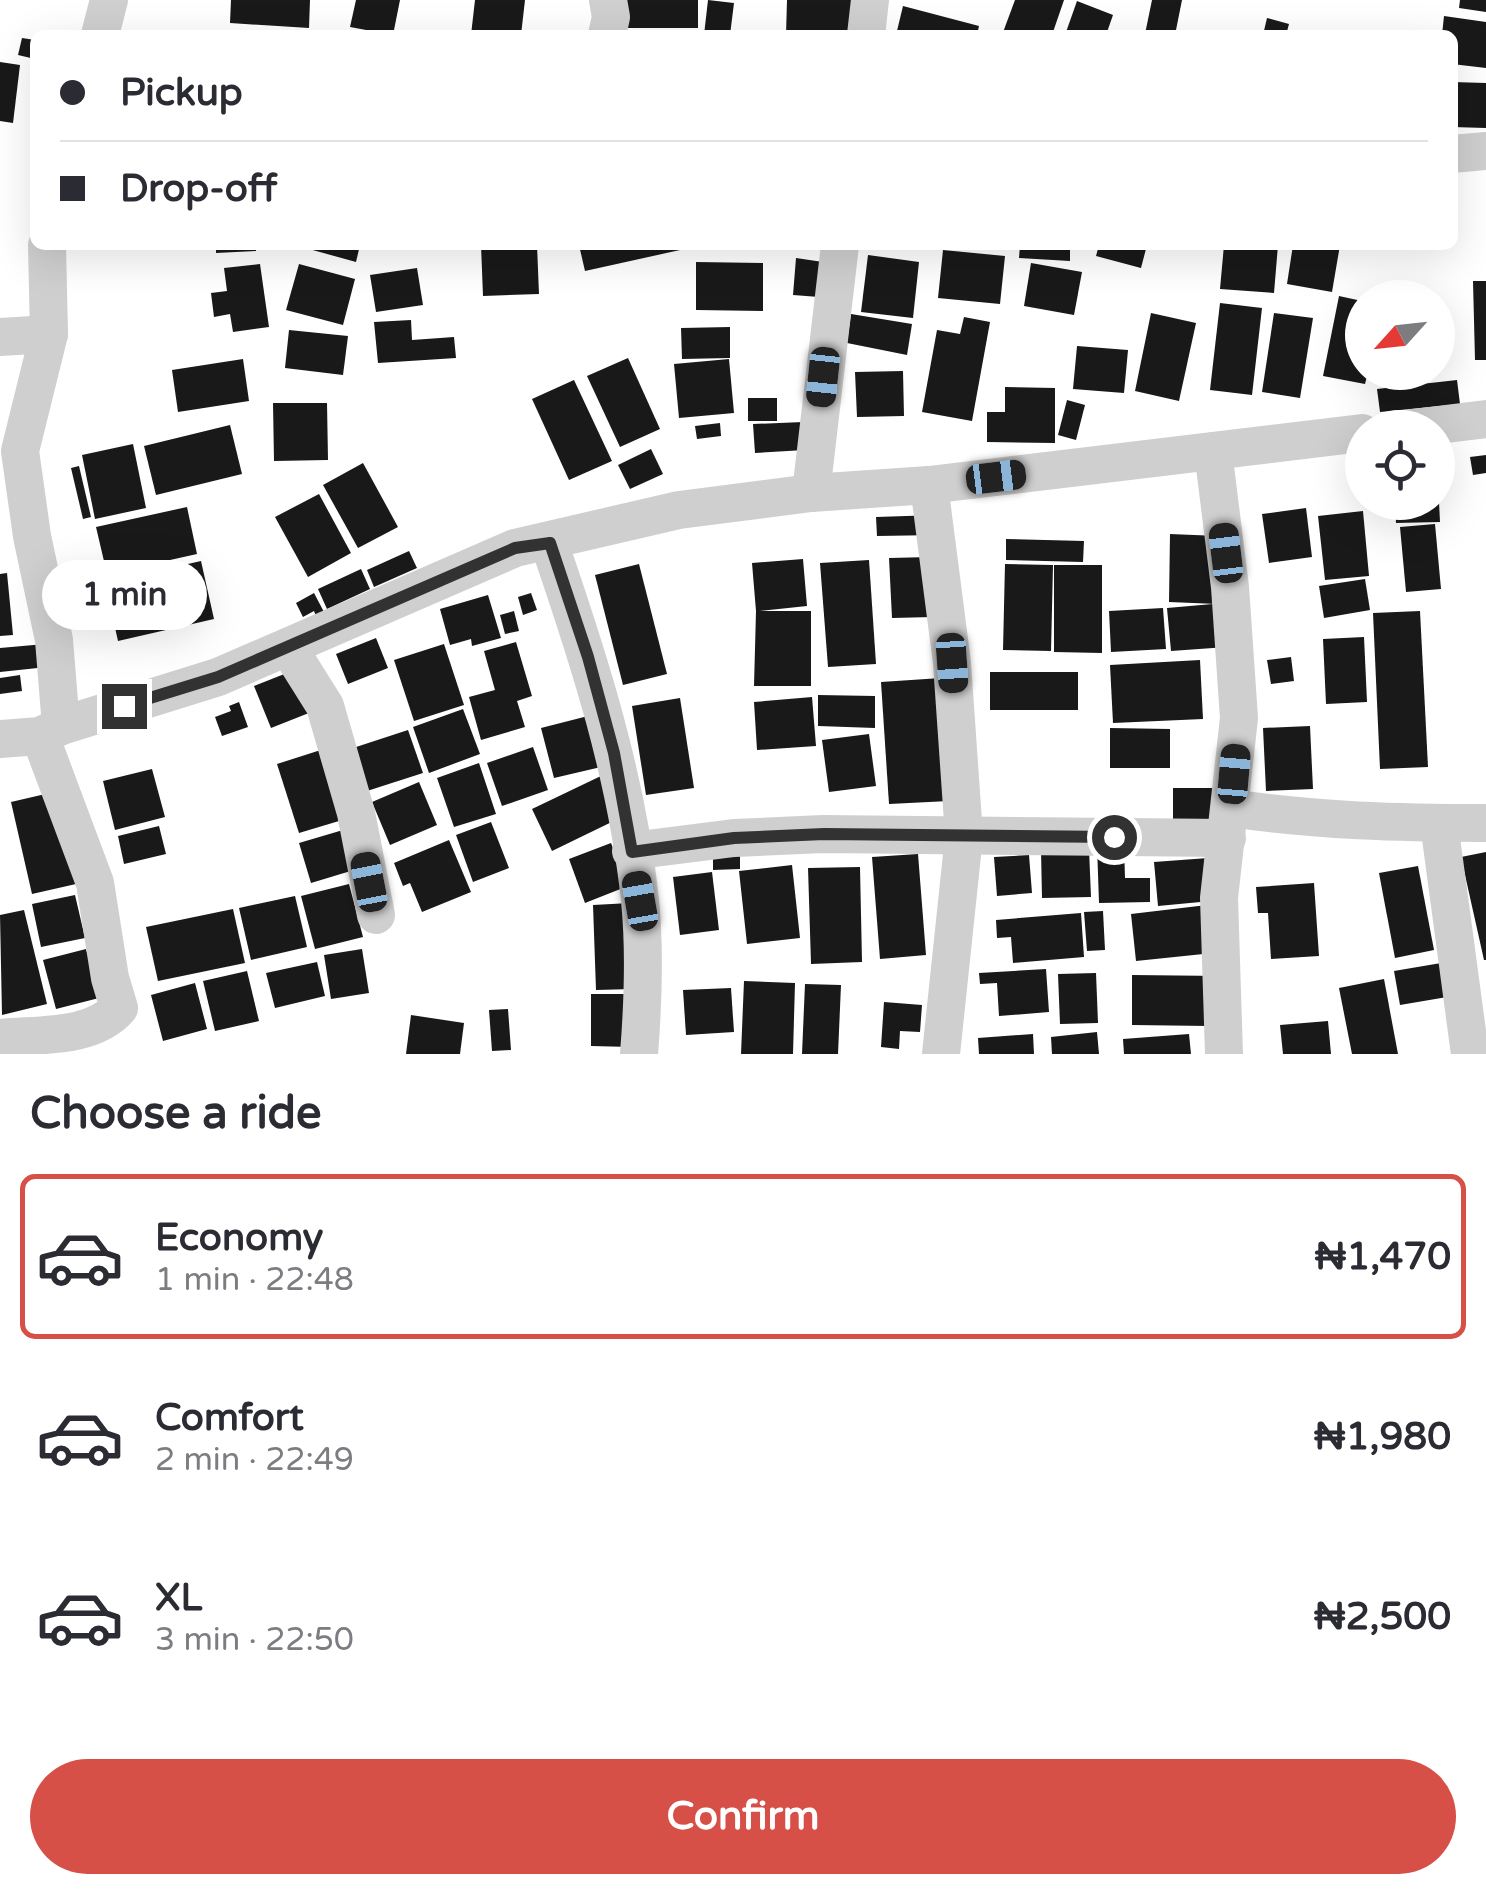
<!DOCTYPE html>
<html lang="en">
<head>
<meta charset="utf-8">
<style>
  body { margin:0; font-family:"Varela Round",sans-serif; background:#f2f2f3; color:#2b2b33; height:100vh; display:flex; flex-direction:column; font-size:38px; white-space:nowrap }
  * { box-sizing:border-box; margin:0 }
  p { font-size:32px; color:#7c7c81 }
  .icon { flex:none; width:55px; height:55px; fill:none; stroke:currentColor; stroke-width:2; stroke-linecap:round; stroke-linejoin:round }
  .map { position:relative; height:1054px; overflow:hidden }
  .drawer { display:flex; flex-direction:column; background:#fff; flex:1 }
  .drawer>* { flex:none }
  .banner { position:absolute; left:30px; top:30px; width:1428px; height:220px; border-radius:15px; box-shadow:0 10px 40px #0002; display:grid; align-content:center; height:220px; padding:0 30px; background:#fff }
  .needle { width:65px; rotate:243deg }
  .buttons { position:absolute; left:1345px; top:280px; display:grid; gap:20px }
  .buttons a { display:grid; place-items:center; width:110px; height:110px; border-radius:50%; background:#fff; box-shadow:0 10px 40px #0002; font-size:50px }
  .end { position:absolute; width:45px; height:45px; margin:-22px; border:12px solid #323232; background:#fff; box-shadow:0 0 0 5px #fff }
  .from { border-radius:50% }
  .bubble { position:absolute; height:70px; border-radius:35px; background:#fff; box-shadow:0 10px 40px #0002; font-size:32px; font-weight:700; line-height:70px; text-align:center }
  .car { position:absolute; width:30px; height:60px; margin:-30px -15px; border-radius:12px; box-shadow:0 0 8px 2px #0007; background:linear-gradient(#222 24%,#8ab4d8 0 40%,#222 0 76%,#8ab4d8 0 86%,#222 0) }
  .banner b { display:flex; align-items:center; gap:35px; height:95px; font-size:38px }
  .banner b+b { border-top:2px solid #e1e1e2 }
  .banner i { width:25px; height:25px; background:#2b2b33 }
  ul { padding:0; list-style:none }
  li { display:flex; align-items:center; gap:30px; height:165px; margin:0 20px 15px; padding:0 10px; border:5px solid transparent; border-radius:15px }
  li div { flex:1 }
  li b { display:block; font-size:38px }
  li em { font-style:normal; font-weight:700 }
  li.selected { border-color:#d65047 }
  li>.icon { width:90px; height:90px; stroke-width:1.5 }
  h2 { padding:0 30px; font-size:45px; line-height:120px }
  .action { display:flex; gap:20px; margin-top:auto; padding:20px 30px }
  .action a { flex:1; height:115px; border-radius:60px; background:#d65047; color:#fff; font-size:40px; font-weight:700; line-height:115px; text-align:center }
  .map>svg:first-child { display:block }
  .building { fill:#191919 }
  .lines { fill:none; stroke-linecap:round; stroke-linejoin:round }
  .minor { stroke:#cfcfcf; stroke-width:38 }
  .route { stroke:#323232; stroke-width:12 }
</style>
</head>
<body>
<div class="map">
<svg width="1486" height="1054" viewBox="0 0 1486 1054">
  <rect width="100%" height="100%" fill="#fff"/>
  <g class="building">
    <polygon points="231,0 310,0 309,28 230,23"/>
    <polygon points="356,0 400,0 393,35 350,27"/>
    <polygon points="475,0 525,0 521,35 471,35"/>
    <rect x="627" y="0" width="71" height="28"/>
    <polygon points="708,0 734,3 730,35 704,35"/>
    <polygon points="787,0 851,0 851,35 786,35"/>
    <polygon points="1015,0 1064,0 1052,35 1002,35"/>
    <polygon points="1152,0 1182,0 1175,35 1145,34"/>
    <polygon points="1460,0 1486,0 1486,12 1459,8"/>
    <polygon points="1077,1 1113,15 1106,35 1065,35"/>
    <polygon points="903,6 979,26 977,35 896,35"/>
    <polygon points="1444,16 1486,22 1486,68 1452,64 1452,35 1442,35"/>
    <polygon points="1267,18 1289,24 1286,35 1263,35"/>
    <polygon points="22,38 35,40 35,59 18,55"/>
    <polygon points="0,62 20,65 13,123 0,121"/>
    <polygon points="1452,82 1486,83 1486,128 1452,127"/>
    <polygon points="216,245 256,245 256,251 216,253"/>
    <polygon points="310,245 360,245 356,262 309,249"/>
    <polygon points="481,245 537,245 539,294 483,296"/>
    <polygon points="579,245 679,245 680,250 585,271"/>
    <polygon points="1020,245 1070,245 1070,261 1019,258"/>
    <polygon points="1099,245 1147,245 1141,268 1096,256"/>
    <polygon points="1224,245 1278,245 1274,293 1220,289"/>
    <polygon points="1293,245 1340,245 1332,292 1287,284"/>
    <polygon points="943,250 1005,256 1000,304 938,298"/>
    <polygon points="868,255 919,262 913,318 861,312"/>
    <polygon points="796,258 823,262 819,297 793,295"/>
    <polygon points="696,262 763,263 763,311 696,310"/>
    <polygon points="1031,263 1082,272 1074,315 1024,306"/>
    <polygon points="260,264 269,327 233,332 230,314 214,317 211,293 227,291 224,268"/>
    <polygon points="299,264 355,279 343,325 286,310"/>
    <polygon points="417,268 423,305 376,312 370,275"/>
    <polygon points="1473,281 1486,281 1486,360 1475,360"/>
    <polygon points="1339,296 1362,301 1362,372 1368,372 1365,384 1323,376"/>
    <polygon points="1220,303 1262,308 1252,395 1210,390"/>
    <polygon points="1151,313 1196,323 1179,401 1135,391"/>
    <polygon points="1274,313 1313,318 1300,398 1262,392"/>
    <polygon points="851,314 912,324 907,355 847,343"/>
    <polygon points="964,317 990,322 972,421 922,412 937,330 960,334"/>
    <polygon points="411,320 412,340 454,337 456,358 378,363 374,322"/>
    <polygon points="730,327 730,358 682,359 681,328"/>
    <polygon points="289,330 348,336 343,375 285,368"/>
    <polygon points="1077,346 1128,350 1124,393 1073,389"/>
    <polygon points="628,358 660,429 620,447 587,376"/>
    <polygon points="243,359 249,401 178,412 172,370"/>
    <polygon points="729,359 734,413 679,418 674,364"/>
    <polygon points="903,371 904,416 857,417 855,372"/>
    <polygon points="574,380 612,461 569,480 532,399"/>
    <polygon points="1457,380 1460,404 1380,412 1377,389"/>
    <polygon points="1005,387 1055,388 1055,443 987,442 987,412 1005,412"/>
    <rect x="748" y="398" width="29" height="23"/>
    <polygon points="1067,400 1085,405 1076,440 1058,435"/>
    <polygon points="273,403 327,403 328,460 274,461"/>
    <polygon points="803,422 805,450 755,453 753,424"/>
    <polygon points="720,423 721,436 697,439 695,426"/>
    <polygon points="230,425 242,474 156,495 144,446"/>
    <polygon points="133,444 146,508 95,519 82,455"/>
    <polygon points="651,449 663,474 630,489 618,465"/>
    <polygon points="1486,455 1486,473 1473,475 1470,457"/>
    <polygon points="363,463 398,527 358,548 323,485"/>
    <polygon points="79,466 91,517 83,519 71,468"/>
    <polygon points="319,494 351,553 308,577 275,517"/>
    <polygon points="1395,502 1439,502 1440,522 1396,523"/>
    <polygon points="187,507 197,554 107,574 96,527"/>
    <polygon points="1306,508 1312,557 1269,563 1262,514"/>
    <polygon points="1363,511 1369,576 1325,580 1318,516"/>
    <polygon points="937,515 938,535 877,536 876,517"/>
    <polygon points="1435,524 1441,589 1406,592 1400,527"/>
    <polygon points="1170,534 1218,536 1217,604 1169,602"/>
    <polygon points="1006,539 1084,541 1083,562 1006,560"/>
    <polygon points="409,551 417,568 374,587 367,570"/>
    <polygon points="930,557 933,617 892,618 889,558"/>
    <polygon points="803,559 807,606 760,611 811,611 811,686 754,686 756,611 752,563"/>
    <polygon points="869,560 876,664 828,667 820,563"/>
    <polygon points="201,561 214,619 118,641 105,583"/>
    <polygon points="639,564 667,674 623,685 595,575"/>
    <polygon points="1005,564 1053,565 1051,651 1003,650"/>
    <polygon points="1054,565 1102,565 1102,653 1054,652"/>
    <polygon points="361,569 370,589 327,609 318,589"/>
    <polygon points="7,573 13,635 0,636 0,574"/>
    <polygon points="1365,579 1370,610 1324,618 1319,586"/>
    <polygon points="314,593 324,612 316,616 314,611 303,617 296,603"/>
    <polygon points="531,593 537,610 523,615 518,597"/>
    <polygon points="488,595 501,638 472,646 471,639 450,645 440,609"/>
    <polygon points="1224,603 1227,647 1171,651 1167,608"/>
    <polygon points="1163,608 1166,649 1111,652 1109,611"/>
    <polygon points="514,611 519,631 505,634 500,615"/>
    <polygon points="1420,611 1428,767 1380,769 1373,613"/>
    <polygon points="1364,637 1367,702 1326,704 1323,639"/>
    <polygon points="376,638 388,668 348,684 336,654"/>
    <polygon points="516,642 532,696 517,701 525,727 481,740 469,697 495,690 484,651"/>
    <polygon points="45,644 47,667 0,672 0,648"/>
    <polygon points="444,644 464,705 414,721 394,660"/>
    <polygon points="1291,657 1294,681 1271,684 1267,660"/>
    <polygon points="1200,660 1203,719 1113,723 1110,665"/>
    <polygon points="302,667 319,709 271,728 254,686"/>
    <rect x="990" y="672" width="88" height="38"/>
    <polygon points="20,675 22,691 0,694 0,678"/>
    <polygon points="941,678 949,801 889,804 881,682"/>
    <polygon points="818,695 875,696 875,728 818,726"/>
    <polygon points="812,697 816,746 757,750 754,702"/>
    <polygon points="680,698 694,788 646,795 632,706"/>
    <polygon points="239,702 248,727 222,736 215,717 231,711 229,706"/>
    <polygon points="463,709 480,754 429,773 413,727"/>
    <polygon points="588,716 601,767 554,778 541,728"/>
    <polygon points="1310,726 1313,789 1266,791 1263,728"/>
    <polygon points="1110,728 1170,729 1170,768 1110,768"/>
    <polygon points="408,730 423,773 367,791 353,748"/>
    <polygon points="869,734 876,786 829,792 822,740"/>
    <polygon points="533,747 548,790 502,806 487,763"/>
    <polygon points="327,748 349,818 299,833 277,764"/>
    <polygon points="479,763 496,814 454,827 437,778"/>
    <polygon points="152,769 165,817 115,830 103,781"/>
    <polygon points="603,775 622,817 552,851 532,809"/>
    <polygon points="419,782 437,825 390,845 372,802"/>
    <rect x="1173" y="788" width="44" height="39"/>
    <polygon points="54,792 76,884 32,894 11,802"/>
    <polygon points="491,822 509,868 473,882 456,835"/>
    <polygon points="159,826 166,854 124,864 118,836"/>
    <polygon points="343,830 354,870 311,883 299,843"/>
    <polygon points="449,840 471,892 422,912 410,883 403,886 394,863"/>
    <polygon points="611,843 628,886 585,903 569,859"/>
    <polygon points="1097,845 1124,845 1125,878 1150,878 1150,902 1099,903"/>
    <polygon points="1089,849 1091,897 1042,898 1041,850"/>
    <polygon points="713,851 740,851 740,869 713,870"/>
    <polygon points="1486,852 1486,960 1484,960 1461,857"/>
    <polygon points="918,854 926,955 880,959 872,857"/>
    <polygon points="1029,855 1032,893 997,896 994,857"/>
    <polygon points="1208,858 1211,901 1158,906 1154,862"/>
    <polygon points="792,865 800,938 747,944 739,871"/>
    <polygon points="1418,866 1434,950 1395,958 1379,873"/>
    <polygon points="860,867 862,962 811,964 808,868"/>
    <polygon points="712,872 719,930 680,935 673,877"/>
    <polygon points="1314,883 1319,956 1271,959 1268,913 1258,913 1256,887"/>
    <polygon points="349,884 363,937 315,949 301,896"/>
    <polygon points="75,895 85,938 41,947 32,904"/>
    <polygon points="295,896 307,947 251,960 239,908"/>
    <polygon points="630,903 634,989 596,990 593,905"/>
    <polygon points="1207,905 1213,953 1136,961 1131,914"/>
    <polygon points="233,909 245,963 158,981 146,927"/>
    <polygon points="24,910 47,1004 2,1015 0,915"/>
    <polygon points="1103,911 1105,950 1087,951 1084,912"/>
    <polygon points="1081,913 1084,957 1013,963 1011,937 997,938 996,920"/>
    <polygon points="86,949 99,998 56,1009 43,960"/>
    <polygon points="362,949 369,993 331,999 324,955"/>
    <polygon points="317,962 325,996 275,1008 266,973"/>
    <polygon points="1447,962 1453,996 1400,1005 1394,971"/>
    <polygon points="1046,969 1049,1012 999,1016 997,983 980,984 979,973"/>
    <polygon points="247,971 259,1021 215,1031 203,981"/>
    <polygon points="1096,973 1098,1023 1060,1024 1058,974"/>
    <polygon points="1132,975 1223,976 1209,1026 1132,1025"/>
    <polygon points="1384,979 1398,1054 1352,1054 1339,988"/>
    <polygon points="744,981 795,983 793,1054 741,1054"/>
    <polygon points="195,983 207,1029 163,1041 151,995"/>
    <polygon points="805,984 841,985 838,1054 802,1054"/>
    <polygon points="731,988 734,1032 686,1035 683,990"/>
    <polygon points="591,994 632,994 631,1047 591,1046"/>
    <polygon points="884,1002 922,1005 920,1032 900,1031 899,1049 881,1047"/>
    <polygon points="508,1009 511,1050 492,1051 489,1010"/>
    <polygon points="411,1015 464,1023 460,1054 406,1054"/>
    <polygon points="1328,1021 1331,1054 1283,1054 1280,1025"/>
    <polygon points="1097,1032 1099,1054 1052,1054 1051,1037"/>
    <polygon points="1033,1034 1034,1054 979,1054 978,1038"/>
    <polygon points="1189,1034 1191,1054 1124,1054 1123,1039"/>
  </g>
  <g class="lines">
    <g class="minor">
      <polyline points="100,35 109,0"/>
      <polyline points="607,35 611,17 608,0"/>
      <polyline points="866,35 870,0"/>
      <polyline points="1452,154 1486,151"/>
      <polyline points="47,245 49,334 20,451 32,536 54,640 61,726"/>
      <polyline points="0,337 49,334"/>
      <polyline points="1413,428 1486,419"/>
      <polyline points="1213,451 1230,587 1239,718 1219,898 1224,1054"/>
      <polyline points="929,485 952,663 964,836 941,1054"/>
      <polyline points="811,493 840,245"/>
      <path d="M549,543C589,659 627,777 640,900C645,950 643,1004 639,1054"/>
      <polyline points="288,647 325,706 356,813 376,915"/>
      <polyline points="0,739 40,736 61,726 218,677 515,548 679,510 811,493 929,485 1362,433"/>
      <path d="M1231,808C1316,821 1400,823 1486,823"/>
      <polyline points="1439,823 1470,1054"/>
      <polyline points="631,851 734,838 823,834 1227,838"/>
      <path d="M0,1038C38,1034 92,1039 119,1008L110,978L95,883L40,736"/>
    </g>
  </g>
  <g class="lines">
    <polyline class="route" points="124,706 218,677 515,548 550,543 588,657 614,753 632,852 734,838 824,834 1114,837"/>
  </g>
</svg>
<div class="buttons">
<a><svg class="needle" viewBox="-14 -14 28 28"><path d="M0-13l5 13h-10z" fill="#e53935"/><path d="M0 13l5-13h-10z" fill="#7c7c81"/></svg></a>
<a><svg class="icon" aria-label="locate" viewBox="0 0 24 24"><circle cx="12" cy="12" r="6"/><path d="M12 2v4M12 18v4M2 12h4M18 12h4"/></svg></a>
</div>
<i class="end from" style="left:1114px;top:837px"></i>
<i class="end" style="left:124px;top:706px"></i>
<div class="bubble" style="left:42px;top:560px;width:165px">1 min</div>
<i class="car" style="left:823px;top:377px;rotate:186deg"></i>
<i class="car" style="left:996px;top:477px;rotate:83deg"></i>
<i class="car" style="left:1226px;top:553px;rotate:353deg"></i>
<i class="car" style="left:952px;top:663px;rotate:176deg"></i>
<i class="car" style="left:1234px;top:774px;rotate:5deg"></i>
<i class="car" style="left:369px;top:882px;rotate:349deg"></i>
<i class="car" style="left:640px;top:901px;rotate:350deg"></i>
<div class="banner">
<b><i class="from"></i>Pickup</b>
<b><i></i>Drop-off</b>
</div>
</div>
<section class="drawer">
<h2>Choose a ride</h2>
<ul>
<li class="selected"><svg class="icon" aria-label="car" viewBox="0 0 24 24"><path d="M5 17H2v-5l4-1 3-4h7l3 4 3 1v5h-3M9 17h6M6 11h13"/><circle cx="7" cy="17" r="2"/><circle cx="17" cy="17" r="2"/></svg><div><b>Economy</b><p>1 min · 22:48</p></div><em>₦1,470</em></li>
<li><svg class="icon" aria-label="car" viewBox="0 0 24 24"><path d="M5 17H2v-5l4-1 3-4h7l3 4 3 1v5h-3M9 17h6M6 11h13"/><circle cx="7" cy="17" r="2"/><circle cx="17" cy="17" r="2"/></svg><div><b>Comfort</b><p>2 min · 22:49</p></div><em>₦1,980</em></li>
<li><svg class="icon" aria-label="car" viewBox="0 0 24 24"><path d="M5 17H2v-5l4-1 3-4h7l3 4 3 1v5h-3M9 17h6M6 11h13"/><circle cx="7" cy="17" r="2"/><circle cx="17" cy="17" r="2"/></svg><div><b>XL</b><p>3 min · 22:50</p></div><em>₦2,500</em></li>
</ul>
<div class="action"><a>Confirm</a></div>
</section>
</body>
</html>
